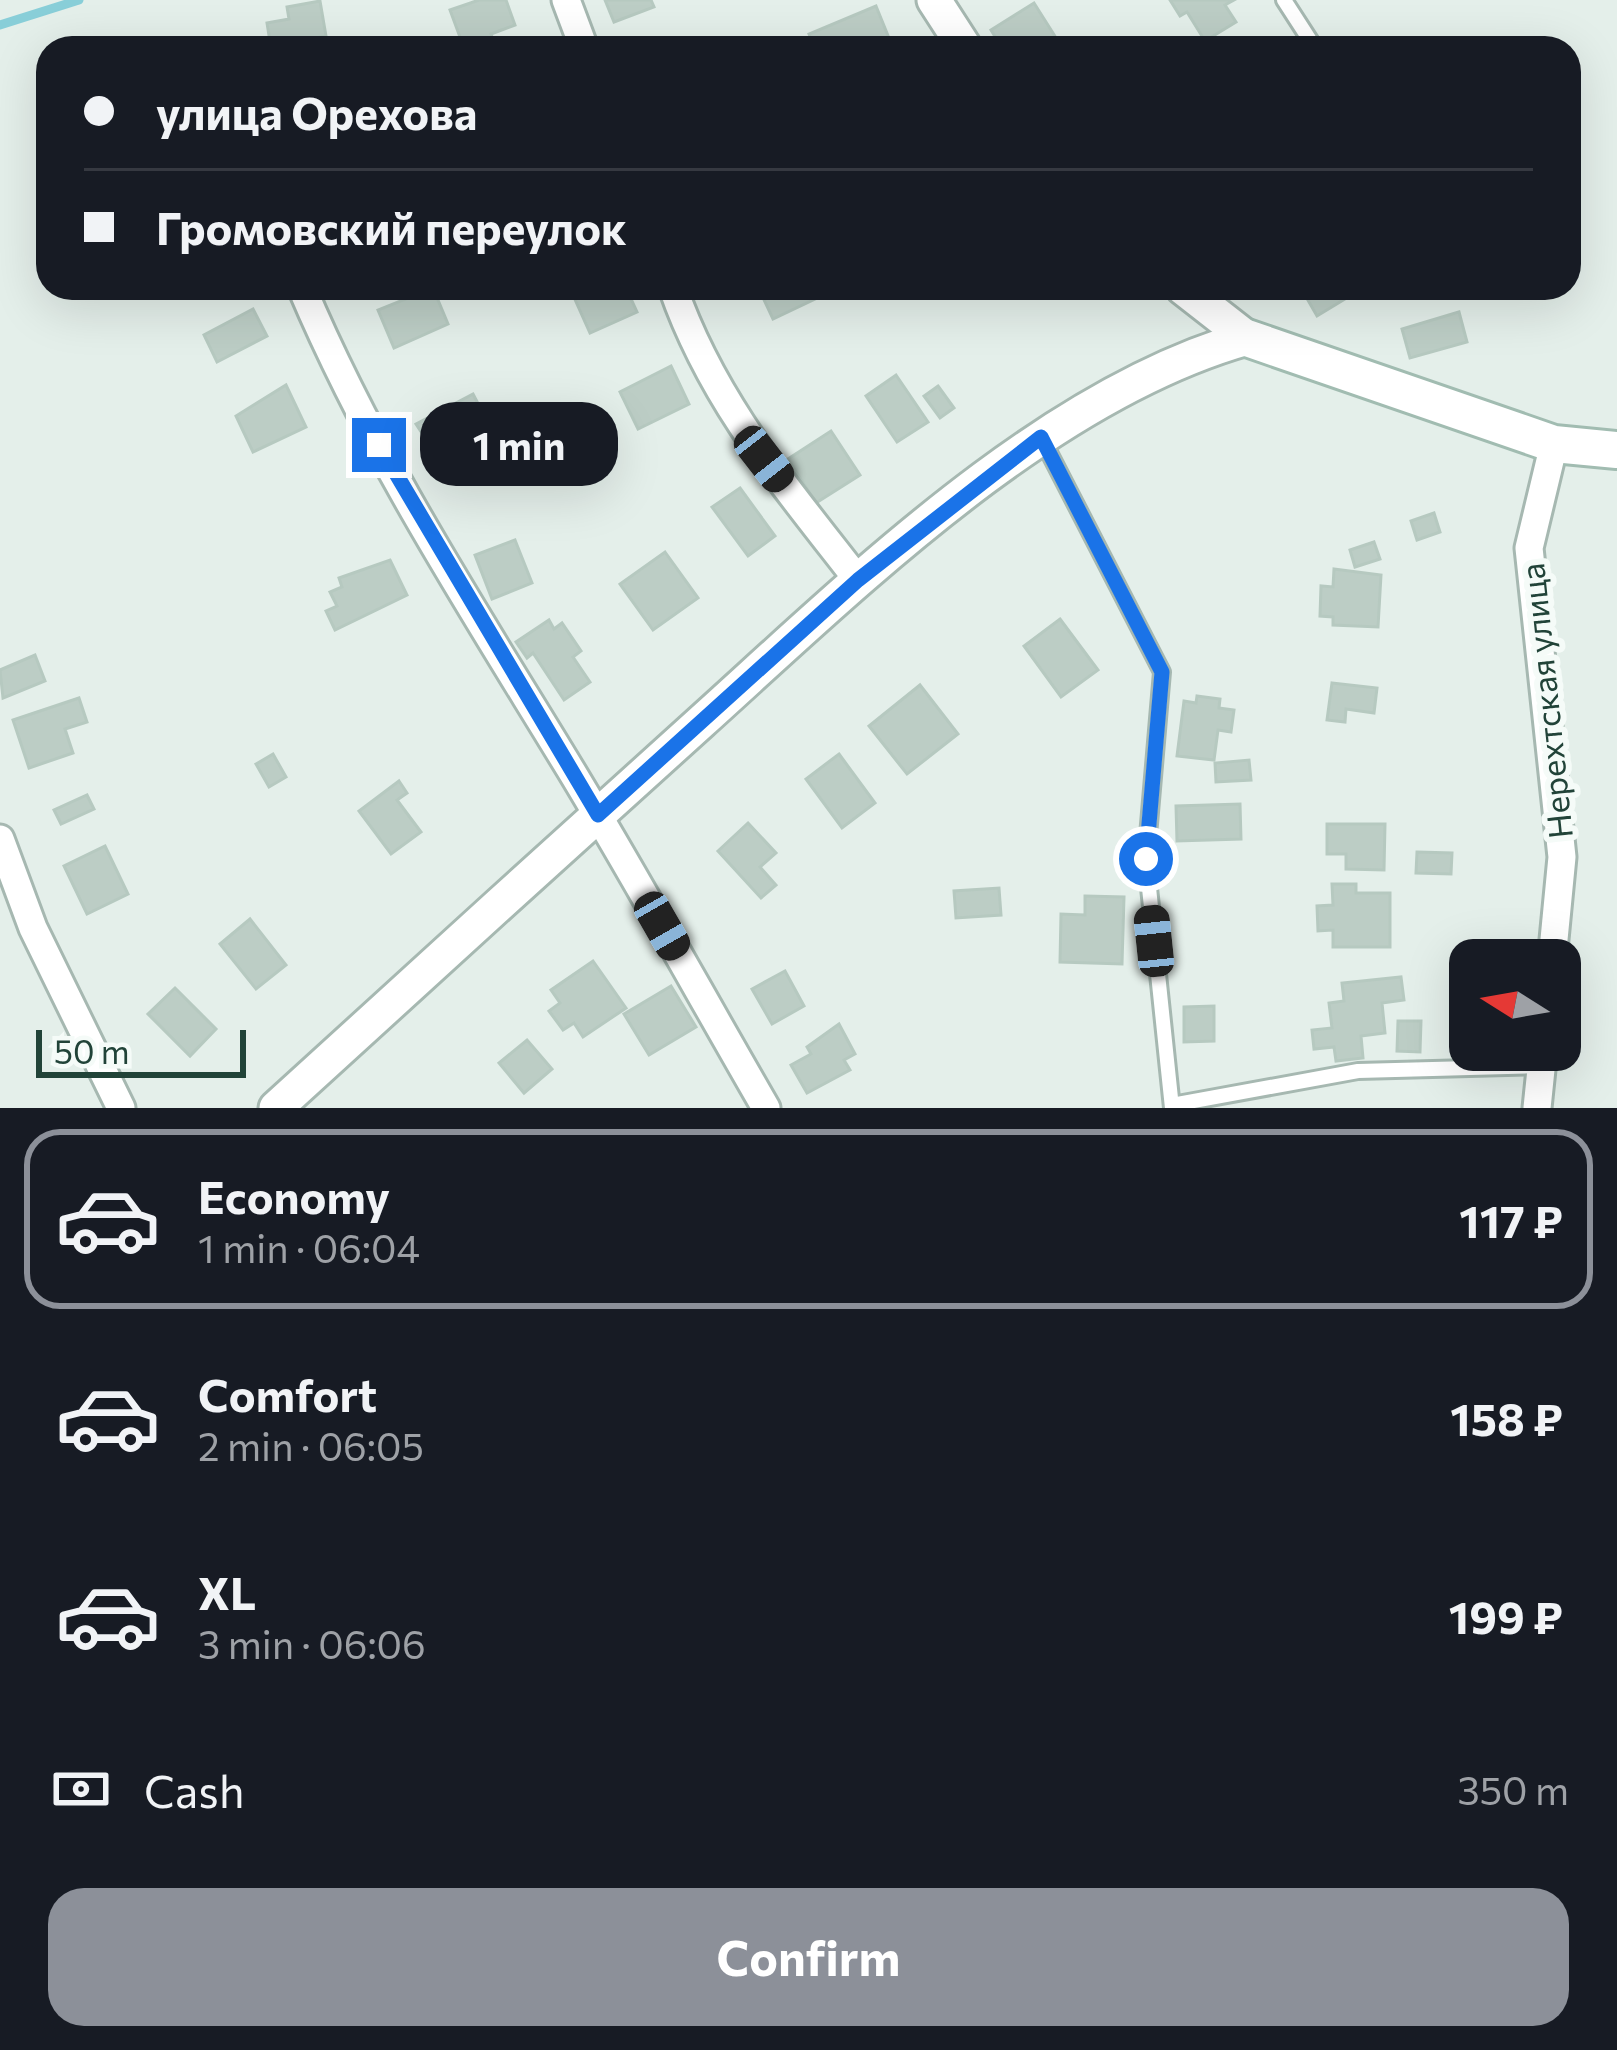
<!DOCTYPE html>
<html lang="en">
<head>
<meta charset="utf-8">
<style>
  body { margin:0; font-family:Commissioner,sans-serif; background:#20242c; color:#f1f3f6; height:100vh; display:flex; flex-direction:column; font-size:45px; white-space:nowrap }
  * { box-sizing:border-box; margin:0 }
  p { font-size:39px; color:#9ea1a6 }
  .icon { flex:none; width:66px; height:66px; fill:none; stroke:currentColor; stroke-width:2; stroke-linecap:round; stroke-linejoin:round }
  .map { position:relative; height:1108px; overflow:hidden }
  .drawer { display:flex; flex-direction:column; background:#171b24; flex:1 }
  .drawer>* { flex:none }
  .banner { position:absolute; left:36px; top:36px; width:1545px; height:264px; border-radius:36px; box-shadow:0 12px 48px #0002; display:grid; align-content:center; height:264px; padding:0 48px; background:#171b24 }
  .needle { width:78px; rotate:281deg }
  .fabs { position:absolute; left:1449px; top:939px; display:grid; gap:24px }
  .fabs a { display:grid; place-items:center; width:132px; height:132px; border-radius:24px; background:#171b24; box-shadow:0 12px 48px #0002; font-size:60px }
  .scale { position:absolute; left:36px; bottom:30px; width:210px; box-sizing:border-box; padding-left:12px; border:6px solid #214338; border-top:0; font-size:33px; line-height:42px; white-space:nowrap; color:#214338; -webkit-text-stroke:9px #f5fbf8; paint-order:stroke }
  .end { position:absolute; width:54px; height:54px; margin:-27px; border:15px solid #1a73e8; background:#fff; box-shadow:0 0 0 6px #fff }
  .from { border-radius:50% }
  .bubble { position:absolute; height:84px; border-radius:36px; background:#171b24; box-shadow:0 12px 48px #0002; font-size:39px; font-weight:700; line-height:84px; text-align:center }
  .car { position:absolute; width:36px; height:72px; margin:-36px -18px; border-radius:15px; box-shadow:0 0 9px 3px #0007; background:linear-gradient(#222 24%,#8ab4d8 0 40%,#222 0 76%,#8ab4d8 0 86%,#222 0) }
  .banner b { display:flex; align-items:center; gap:42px; height:114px; font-size:45px }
  .banner b+b { border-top:3px solid #363941 }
  .banner i { width:30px; height:30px; background:#f1f3f6 }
  ul { padding:21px 0 0; list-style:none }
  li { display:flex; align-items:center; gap:36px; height:180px; margin:0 24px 18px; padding:0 24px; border:6px solid transparent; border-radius:36px }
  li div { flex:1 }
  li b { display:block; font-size:45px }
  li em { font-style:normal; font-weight:700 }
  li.active { border-color:#8c9099 }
  li>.icon { width:108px; height:108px; stroke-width:1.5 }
  .pay { display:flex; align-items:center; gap:30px; height:132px; padding:0 48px; font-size:45px }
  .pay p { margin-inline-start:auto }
  .action { display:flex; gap:24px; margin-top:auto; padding:24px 48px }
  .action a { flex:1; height:138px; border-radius:36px; background:#8c9099; color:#fff; font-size:48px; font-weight:700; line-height:138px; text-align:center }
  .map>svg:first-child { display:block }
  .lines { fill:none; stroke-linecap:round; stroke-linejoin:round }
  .stream { stroke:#88ced8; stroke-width:9 }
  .building { fill:#bccdc5; stroke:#b6c9c0; stroke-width:3 }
  .service-casing { stroke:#a6b8b1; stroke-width:20 }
  .minor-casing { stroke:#a6b8b1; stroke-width:33 }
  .tertiary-casing { stroke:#a6b8b1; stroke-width:39 }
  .secondary-casing { stroke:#a1bcb1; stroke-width:42 }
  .service { stroke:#fff; stroke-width:14 }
  .minor { stroke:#fff; stroke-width:27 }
  .tertiary { stroke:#fff; stroke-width:33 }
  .secondary { stroke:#fff; stroke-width:36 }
  .route { stroke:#1a73e8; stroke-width:15 }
  .labels { text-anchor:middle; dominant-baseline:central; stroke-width:12; stroke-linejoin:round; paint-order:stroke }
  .street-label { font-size:33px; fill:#214338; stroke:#f5fbf8 }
</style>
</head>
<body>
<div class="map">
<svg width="1617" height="1108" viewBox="0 0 1617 1108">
  <rect width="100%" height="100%" fill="#e4efea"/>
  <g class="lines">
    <polyline class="stream" points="0,25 79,0"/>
  </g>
  <g class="building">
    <polygon points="479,0 506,0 515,25 491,34 496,48 464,48 450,10"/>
    <polygon points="605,0 651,0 654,7 614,22"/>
    <polygon points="1170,0 1234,0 1225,5 1236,22 1205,41 1187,12 1180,16"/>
    <polygon points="320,1 326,36 299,41 300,48 271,48 267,23 289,19 287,7"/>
    <polygon points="1034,3 1058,41 1047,48 1002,48 991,30"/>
    <polygon points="876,6 893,48 815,48 809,34"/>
    <polygon points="433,288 448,324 394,348 378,310"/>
    <polygon points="587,288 626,288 637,312 590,333 573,295"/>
    <polygon points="810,288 815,299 773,319 759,289"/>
    <polygon points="1301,288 1363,288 1317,316"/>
    <polygon points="253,309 267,336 217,362 204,335"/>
    <polygon points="1459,312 1467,342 1410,358 1402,329"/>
    <polygon points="671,366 689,404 638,429 620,392"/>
    <polygon points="896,375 928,422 897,442 866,396"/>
    <polygon points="286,385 306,427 253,452 236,416"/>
    <polygon points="938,386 954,408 940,418 924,396"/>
    <polygon points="473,394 484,415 472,422 493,461 454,482 416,424"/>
    <polygon points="831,431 860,475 816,503 788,459"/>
    <polygon points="740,488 775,536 748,556 712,507"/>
    <polygon points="1434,513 1440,532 1417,540 1411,521"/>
    <polygon points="515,540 532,583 492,599 475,555"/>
    <polygon points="1374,542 1380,559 1355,567 1350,550"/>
    <polygon points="665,552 698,598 653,630 620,584"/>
    <polygon points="390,560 407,595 335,630 326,611 337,606 330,592 342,587 339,578"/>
    <polygon points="1334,569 1381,575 1378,627 1333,625 1333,617 1320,616 1321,586 1333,587"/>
    <polygon points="1060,619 1098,670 1061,697 1024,646"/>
    <polygon points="549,620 554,629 562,623 581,651 573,657 590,682 564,700 533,653 527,658 516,642"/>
    <polygon points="35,655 45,681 3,698 0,670"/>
    <polygon points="1332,683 1377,688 1374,713 1346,709 1345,722 1327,720"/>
    <polygon points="920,685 958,734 907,774 869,726"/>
    <polygon points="1197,696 1220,699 1219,708 1234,710 1231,732 1218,730 1214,760 1177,756 1184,701 1196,703"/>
    <polygon points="79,698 87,722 65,729 73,753 29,768 13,720"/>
    <polygon points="273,754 286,777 269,787 256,764"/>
    <polygon points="839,754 875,803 842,828 806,779"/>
    <polygon points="1249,760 1251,780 1216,782 1215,763"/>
    <polygon points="399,781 407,793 397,800 421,832 391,854 359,811"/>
    <polygon points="87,795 94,809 61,824 54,810"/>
    <polygon points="1240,804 1241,839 1177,841 1176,806"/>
    <polygon points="748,823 776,853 760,867 776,885 761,898 718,851"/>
    <polygon points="1327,824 1385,824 1384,870 1346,869 1346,854 1327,854"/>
    <polygon points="105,846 128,894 87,914 64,866"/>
    <polygon points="1417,852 1452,853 1451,874 1416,873"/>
    <polygon points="1332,884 1356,884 1356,893 1390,893 1390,947 1333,947 1333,930 1318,931 1317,906 1333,905"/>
    <polygon points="999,888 1001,915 956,918 954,891"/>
    <polygon points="1085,896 1124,897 1122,964 1060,962 1061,914 1085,915"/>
    <polygon points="250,919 286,965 256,989 220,944"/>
    <polygon points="593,961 626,1008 583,1037 574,1023 563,1030 549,1011 560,1003 551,990"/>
    <polygon points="785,971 804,1006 772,1024 752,989"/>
    <polygon points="1401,977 1404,1000 1382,1003 1385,1033 1361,1036 1363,1058 1336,1061 1334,1047 1314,1049 1312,1030 1332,1028 1329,1003 1344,1001 1342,983"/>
    <polygon points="671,986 696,1027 649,1055 624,1014"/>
    <polygon points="175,988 216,1029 190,1056 148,1014"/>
    <polygon points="1214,1006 1214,1041 1184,1042 1184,1007"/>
    <polygon points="1398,1021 1421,1021 1420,1052 1397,1051"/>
    <polygon points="839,1024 855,1054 844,1060 850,1070 807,1093 791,1065 811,1054 807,1047"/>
    <polygon points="527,1040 552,1069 524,1093 499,1063"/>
  </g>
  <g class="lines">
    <g class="service-casing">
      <g id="service">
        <polyline points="1284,0 1315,48"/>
        <polyline points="1041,437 1162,672 1146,859 1172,1108"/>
        <polyline points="1172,1105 1358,1071 1541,1066"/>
      </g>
    </g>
    <g class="minor-casing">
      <g id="minor">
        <polyline points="566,0 584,48"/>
        <path d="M302,288C373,456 474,611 569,767C637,879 700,994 766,1108"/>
        <path d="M673,288C712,401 786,487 858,580"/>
        <polyline points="0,839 33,928 121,1108"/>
        <polyline points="1552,960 1562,857 1529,548 1554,444"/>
        <polyline points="1537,1108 1543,1050"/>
      </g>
    </g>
    <g class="tertiary-casing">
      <g id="tertiary">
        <polyline points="934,0 965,48"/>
        <polyline points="1183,288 1247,338"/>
        <path d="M276,1108C417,979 559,850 701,722C854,584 1045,395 1247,338"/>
      </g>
    </g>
    <g class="secondary-casing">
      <polyline id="secondary" points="1247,338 1554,444 1617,450"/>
    </g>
    <use href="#service" class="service"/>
    <use href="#minor" class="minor"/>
    <use href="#tertiary" class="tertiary"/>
    <use href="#secondary" class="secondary"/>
  </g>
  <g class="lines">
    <polyline class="route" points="379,445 598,815 858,580 1041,437 1162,672 1146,859"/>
  </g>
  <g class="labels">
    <g class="street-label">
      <text transform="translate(1545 701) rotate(-96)">Нерехтская улица</text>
    </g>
  </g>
</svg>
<div class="fabs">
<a><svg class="needle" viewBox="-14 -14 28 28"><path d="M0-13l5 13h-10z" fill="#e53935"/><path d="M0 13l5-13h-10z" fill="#9ea1a6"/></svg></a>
</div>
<div class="scale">50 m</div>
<i class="end from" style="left:1146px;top:859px"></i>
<i class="end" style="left:379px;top:445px"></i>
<div class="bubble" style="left:420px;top:402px;width:198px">1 min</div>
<i class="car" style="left:764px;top:459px;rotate:142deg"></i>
<i class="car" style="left:662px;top:926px;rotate:150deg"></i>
<i class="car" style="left:1154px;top:941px;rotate:354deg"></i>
<div class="banner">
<b><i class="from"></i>улица Орехова</b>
<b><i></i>Громовский переулок</b>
</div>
</div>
<section class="drawer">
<ul>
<li class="active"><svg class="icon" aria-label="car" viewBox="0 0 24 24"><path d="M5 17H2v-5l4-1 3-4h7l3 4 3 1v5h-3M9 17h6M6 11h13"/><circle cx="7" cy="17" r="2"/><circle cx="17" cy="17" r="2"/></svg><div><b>Economy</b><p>1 min · 06:04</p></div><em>117 ₽</em></li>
<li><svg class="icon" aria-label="car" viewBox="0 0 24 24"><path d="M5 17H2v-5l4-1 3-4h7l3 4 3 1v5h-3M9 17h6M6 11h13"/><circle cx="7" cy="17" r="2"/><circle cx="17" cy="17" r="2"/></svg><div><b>Comfort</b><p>2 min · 06:05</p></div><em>158 ₽</em></li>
<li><svg class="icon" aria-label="car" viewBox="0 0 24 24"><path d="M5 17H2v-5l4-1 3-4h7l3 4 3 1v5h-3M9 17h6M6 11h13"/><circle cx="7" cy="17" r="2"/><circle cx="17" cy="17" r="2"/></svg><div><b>XL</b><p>3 min · 06:06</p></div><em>199 ₽</em></li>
</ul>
<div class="pay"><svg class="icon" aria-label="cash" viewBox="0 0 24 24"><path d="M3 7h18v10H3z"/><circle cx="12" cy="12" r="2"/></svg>Cash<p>350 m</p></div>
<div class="action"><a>Confirm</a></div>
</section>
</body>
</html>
